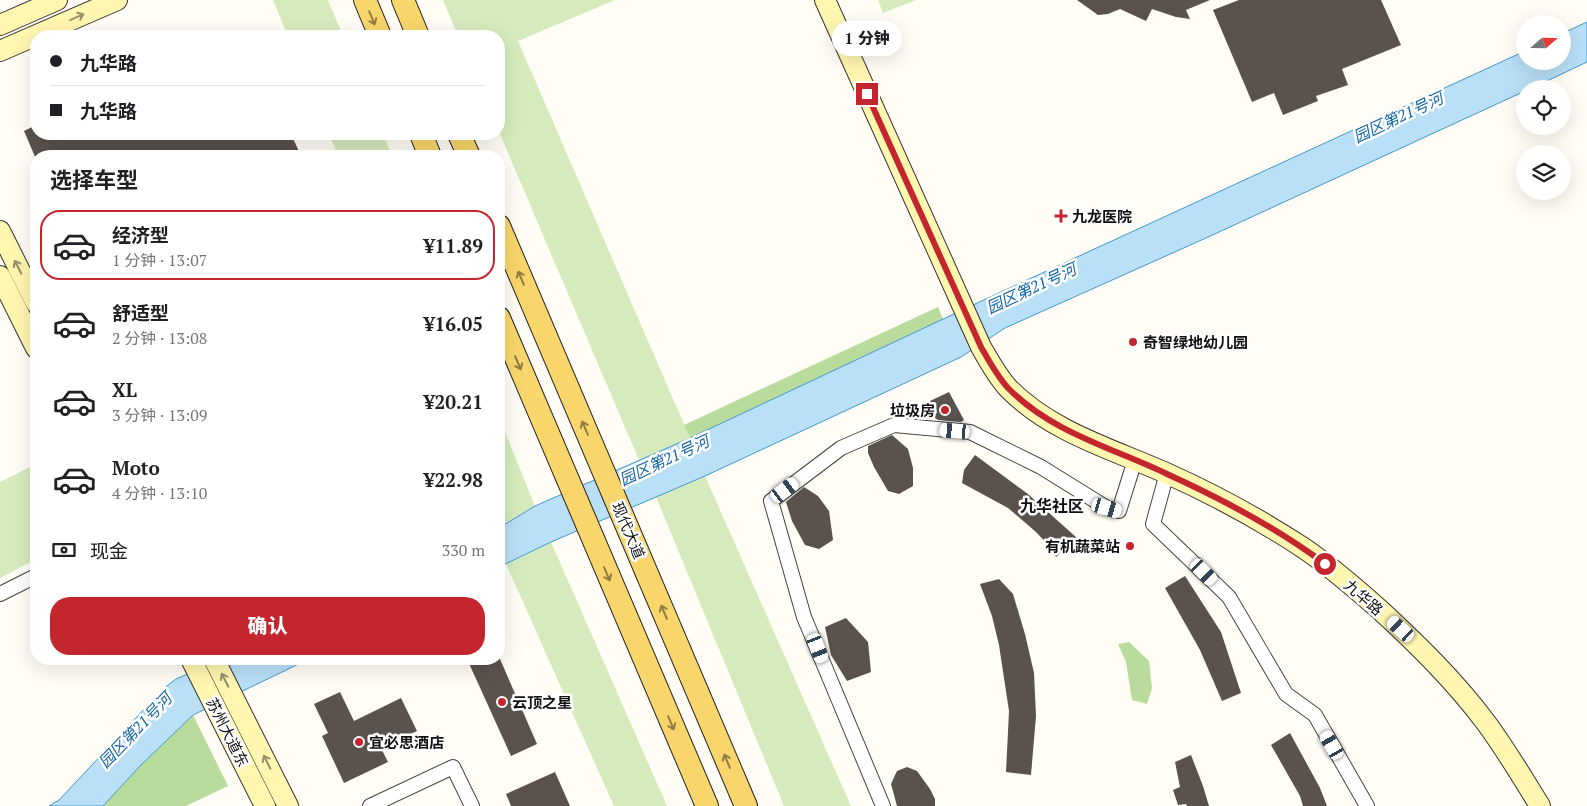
<!DOCTYPE html>
<html lang="zh">
<head>
<meta charset="utf-8">
<style>
  body { margin:0; font-family:"PT Serif","Noto Sans SC",serif; background:#f6f6f6; color:#202124; height:100vh; display:flex; flex-direction:column; font-size:19px; white-space:nowrap }
  * { box-sizing:border-box; margin:0 }
  p { font-size:16px; color:#757577 }
  .icon { flex:none; width:28px; height:28px; fill:none; stroke:currentColor; stroke-width:2; stroke-linecap:round; stroke-linejoin:round }
  .map { position:relative; flex:1; overflow:hidden }
  .sheet { position:absolute; left:30px; top:150px; width:475px; height:515px; display:flex; flex-direction:column; background:#fff; border-radius:20px; box-shadow:0 5px 20px #0002 }
  .sheet>* { flex:none }
  .top-card { position:absolute; left:30px; top:30px; width:475px; height:110px; border-radius:20px; box-shadow:0 5px 20px #0002; display:grid; align-content:center; height:110px; padding:0 20px; background:#fff }
  .needle { width:32px; rotate:70deg }
  .fabs { position:absolute; left:1516px; top:15px; display:grid; gap:10px }
  .fabs a { display:grid; place-items:center; width:55px; height:55px; border-radius:50%; background:#fff; box-shadow:0 5px 20px #0002; font-size:25px }
  .end { position:absolute; width:22px; height:22px; margin:-11px; border:6px solid #c4262e; background:#fff; box-shadow:0 0 0 2px #fff }
  .from { border-radius:50% }
  .bubble { position:absolute; height:35px; border-radius:18px; background:#fff; box-shadow:0 5px 20px #0002; font-size:16px; font-weight:800; line-height:35px; text-align:center }
  .car { position:absolute; width:15px; height:30px; margin:-15px -8px; border-radius:6px; box-shadow:0 0 4px 1px #0007; background:linear-gradient(#fff 24%,#345 0 40%,#fff 0 76%,#345 0 86%,#fff 0) }
  .top-card b { display:flex; align-items:center; gap:18px; height:48px; font-size:19px }
  .top-card b+b { border-top:1px solid #e0e0e0 }
  .top-card i { width:12px; height:12px; background:#202124 }
  ul { padding:0; list-style:none }
  li { display:flex; align-items:center; gap:15px; height:70px; margin:0 10px 8px; padding:0 10px; border:2px solid transparent; border-radius:20px }
  li div { flex:1 }
  li b { display:block; font-size:19px }
  li em { font-style:normal; font-weight:800 }
  li.selected { border-color:#c4262e }
  li>.icon { width:45px; height:45px; stroke-width:1.5 }
  h2 { padding:0 20px; font-size:22px; line-height:60px }
  .pay { display:flex; align-items:center; gap:12px; height:55px; padding:0 20px; font-size:19px }
  .pay p { margin-inline-start:auto }
  .cta { display:flex; gap:10px; margin-top:auto; padding:10px 20px }
  .cta a { flex:1; height:58px; border-radius:20px; background:#c4262e; color:#fff; font-size:20px; font-weight:800; line-height:58px; text-align:center }
  .map>svg:first-child { display:block }
  .green { fill:#d5ebbd }
  .forest { fill:#b9dc9c }
  .water { fill:#b9e0f7; stroke:#3f96cf }
  .building { fill:#5a524d }
  .lines { fill:none; stroke-linecap:round; stroke-linejoin:round }
  .street-casing { stroke:#444; stroke-width:16 }
  .secondary-casing { stroke:#333; stroke-width:22 }
  .primary-casing { stroke:#222; stroke-width:24 }
  .street { stroke:#fff; stroke-width:14 }
  .secondary { stroke:#fff6b0; stroke-width:20 }
  .primary { stroke:#f9d66b; stroke-width:22 }
  .oneway { stroke:#948f68 }
  .oneway2 { stroke:#917d42 }
  .route { stroke:#c4262e; stroke-width:6 }
  .poi-dot { fill:#c4262e; stroke:#fff; stroke-width:2 }
  .labels { text-anchor:middle; dominant-baseline:central; stroke-width:5; stroke-linejoin:round; paint-order:stroke }
  .poi-label { font-size:15px; font-weight:bold; fill:#111; stroke:#fff; text-anchor:start }
  .street-label { font-size:15px; fill:#111; stroke:#fff }
  .water-label { font-size:16px; font-style:italic; fill:#1768a6; stroke:#fff }
  .neighbourhood-label { font-size:16px; font-weight:bold; fill:#111; stroke:#fff }
</style>
</head>
<body>
<div class="map">
<svg width="1587" height="806" viewBox="0 0 1587 806">
  <rect width="100%" height="100%" fill="#fffdf5"/>
  <g class="green">
    <polygon points="273,0 328,0 343,36 288,36"/>
    <polygon points="443,0 615,0 518,41 690,438 639,460 499,132 499,36 458,36"/>
    <polygon points="878,0 916,0 883,13"/>
    <polygon points="329,134 383,134 392,156 338,156"/>
    <polygon points="499,417 535,506 499,528"/>
    <polygon points="36,464 36,559 0,578 0,482"/>
    <polygon points="705,476 851,806 784,806 656,497"/>
    <polygon points="551,542 667,806 614,806 506,564"/>
  </g>
  <g class="forest">
    <polygon points="938,307 943,319 690,438 684,425"/>
    <polygon points="1129,642 1149,661 1152,688 1147,704 1132,700 1126,662 1118,644"/>
    <polygon points="193,715 228,786 186,806 103,806 140,766"/>
  </g>
  <g class="water">
    <polygon points="1587,22 1587,62 1530,89 1525,89 1525,91 1206,238 1005,328 961,357 705,476 551,542 499,567 499,528 535,506 690,438 990,297 1525,51 1525,61 1562,61 1563,33"/>
    <polygon points="222,659 309,659 193,715 140,766 103,806 49,806 59,800 76,782 163,689 176,679"/>
  </g>
  <g class="building">
    <polygon points="1077,0 1210,0 1186,10 1190,19 1176,17 1152,9 1146,21 1120,9 1108,14 1098,15"/>
    <polygon points="1239,0 1381,0 1401,45 1342,69 1348,85 1316,96 1318,101 1283,115 1274,93 1252,102 1213,10"/>
    <polygon points="36,125 36,134 209,134 212,139 224,134 291,134 301,156 36,156 36,159 24,131"/>
    <polygon points="949,392 964,420 961,422 938,420 935,418 928,402"/>
    <polygon points="892,435 908,449 913,468 913,486 899,494 888,491 874,467 868,453 868,446"/>
    <polygon points="975,455 1028,494 1077,538 1056,557 1050,547 1036,532 1008,508 962,483 964,470"/>
    <polygon points="804,487 818,496 829,511 833,540 819,549 805,545 792,521 786,502"/>
    <polygon points="1185,576 1221,632 1241,693 1222,701 1200,650 1165,588"/>
    <polygon points="999,579 1013,594 1025,634 1034,673 1036,716 1031,775 1006,772 1009,711 999,645 992,616 980,584"/>
    <polygon points="846,618 868,642 871,672 847,681 831,655 825,627"/>
    <polygon points="467,659 500,659 537,744 511,756"/>
    <polygon points="340,692 354,721 401,698 417,731 381,748 388,762 344,783 322,736 328,733 314,704"/>
    <polygon points="1290,733 1320,788 1327,806 1303,806 1300,796 1271,745"/>
    <polygon points="1191,755 1203,786 1209,806 1187,806 1186,804 1178,805 1173,790 1180,787 1175,762"/>
    <polygon points="907,767 917,771 930,789 935,799 935,806 897,806 891,784 897,771"/>
    <polygon points="555,772 570,806 511,806 506,794"/>
  </g>
  <g class="lines">
    <g class="street-casing">
      <g id="street">
        <polyline points="1167,473 1153,524 1229,597 1286,694 1315,715 1367,806"/>
        <polyline points="0,594 36,576"/>
        <polyline points="370,806 453,767 472,806"/>
        <polyline points="883,806 804,617 771,501 841,448 894,425 970,432 1041,467 1107,508 1119,511 1135,460"/>
      </g>
    </g>
    <g class="secondary-casing">
      <g id="secondary">
        <path d="M825,0L981,347C989,361 997,376 1008,388C1051,432 1112,449 1166,473C1213,494 1259,519 1302,547C1329,565 1354,587 1378,608C1417,644 1455,681 1487,724C1506,750 1523,778 1540,806"/>
        <polyline points="0,25 57,0"/>
        <polyline points="0,51 117,0"/>
        <polyline points="0,231 36,303"/>
        <polyline points="0,276 36,348"/>
        <polyline points="191,659 265,806"/>
        <polyline points="214,659 288,806"/>
      </g>
    </g>
    <g class="primary-casing">
      <g id="primary">
        <polyline points="365,0 380,36"/>
        <polyline points="403,0 418,36"/>
        <polyline points="421,134 430,156"/>
        <polyline points="459,134 469,156"/>
        <polyline points="499,226 746,806"/>
        <polyline points="499,318 707,806"/>
      </g>
    </g>
    <use href="#street" class="street"/>
    <use href="#secondary" class="secondary"/>
    <use href="#primary" class="primary"/>
  </g>
  <defs><path id="oneway-shaft" d="M-6 0H5M1.5-3L5.5 0L1.5 3" fill="none" stroke-width="1.6" stroke-linecap="round" stroke-linejoin="round" transform="scale(1.25)"/></defs>
  <g class="oneway">
    <use href="#oneway-shaft" transform="translate(77 17) rotate(-24)"/>
    <use href="#oneway-shaft" transform="translate(18 267) rotate(-117)"/>
    <use href="#oneway-shaft" transform="translate(225 680) rotate(-117)"/>
    <use href="#oneway-shaft" transform="translate(267 762) rotate(-117)"/>
  </g>
  <g class="oneway2">
    <use href="#oneway-shaft" transform="translate(372 18) rotate(67)"/>
    <use href="#oneway-shaft" transform="translate(521 278) rotate(-113)"/>
    <use href="#oneway-shaft" transform="translate(518 363) rotate(67)"/>
    <use href="#oneway-shaft" transform="translate(585 428) rotate(-113)"/>
    <use href="#oneway-shaft" transform="translate(607 574) rotate(67)"/>
    <use href="#oneway-shaft" transform="translate(664 612) rotate(-113)"/>
    <use href="#oneway-shaft" transform="translate(671 723) rotate(67)"/>
    <use href="#oneway-shaft" transform="translate(727 761) rotate(-113)"/>
  </g>
  <g class="lines">
    <path class="route" d="M867,94L981,347C989,361 997,376 1008,388C1052,433 1113,448 1167,474C1222,499 1277,528 1325,564"/>
  </g>
  <g class="poi-dot">
    <path d="M1058.5 208.5h5v5h5v5h-5v5h-5v-5h-5v-5h5z"/>
    <circle cx="1133" cy="342" r="5"/>
    <circle cx="945" cy="410" r="5"/>
    <circle cx="1130" cy="546" r="5"/>
    <circle cx="502" cy="702" r="5"/>
    <circle cx="359" cy="742" r="5"/>
  </g>
  <g class="labels">
    <g class="poi-label">
      <text x="1072" y="216">九龙医院</text>
      <text x="1143" y="342">奇智绿地幼儿园</text>
      <text x="935" y="410" text-anchor="end">垃圾房</text>
      <text x="1120" y="546" text-anchor="end">有机蔬菜站</text>
      <text x="512" y="702">云顶之星</text>
      <text x="369" y="742">宜必思酒店</text>
    </g>
    <g class="street-label">
      <text transform="translate(629 530) rotate(67)">现代大道</text>
      <text transform="translate(1364 597) rotate(41)">九华路</text>
      <text transform="translate(228 732) rotate(63)">苏州大道东</text>
    </g>
    <g class="water-label">
      <text transform="translate(1398 117) rotate(-25)">园区第21号河</text>
      <text transform="translate(1031 288) rotate(-25)">园区第21号河</text>
      <text transform="translate(664 460) rotate(-25)">园区第21号河</text>
      <text transform="translate(135 730) rotate(-46)">园区第21号河</text>
    </g>
    <g class="neighbourhood-label">
      <text x="1052" y="506">九华社区</text>
    </g>
  </g>
</svg>
<div class="fabs">
<a><svg class="needle" viewBox="-14 -14 28 28"><path d="M0-13l5 13h-10z" fill="#e53935"/><path d="M0 13l5-13h-10z" fill="#757577"/></svg></a>
<a><svg class="icon" aria-label="locate" viewBox="0 0 24 24"><circle cx="12" cy="12" r="6"/><path d="M12 2v4M12 18v4M2 12h4M18 12h4"/></svg></a>
<a><svg class="icon" aria-label="layers" viewBox="0 0 24 24"><path d="M12 4l9 5-9 5-9-5zM3 14l9 5 9-5"/></svg></a>
</div>
<i class="end from" style="left:1325px;top:564px"></i>
<i class="end" style="left:867px;top:94px"></i>
<div class="bubble" style="left:832px;top:21px;width:70px">1 分钟</div>
<i class="car" style="left:955px;top:431px;rotate:274deg"></i>
<i class="car" style="left:785px;top:490px;rotate:53deg"></i>
<i class="car" style="left:1107px;top:508px;rotate:106deg"></i>
<i class="car" style="left:1204px;top:572px;rotate:135deg"></i>
<i class="car" style="left:1401px;top:629px;rotate:312deg"></i>
<i class="car" style="left:818px;top:648px;rotate:158deg"></i>
<i class="car" style="left:1332px;top:745px;rotate:330deg"></i>
<div class="top-card">
<b><i class="from"></i>九华路</b>
<b><i></i>九华路</b>
</div>
<section class="sheet">
<h2>选择车型</h2>
<ul>
<li class="selected"><svg class="icon" aria-label="car" viewBox="0 0 24 24"><path d="M5 17H2v-5l4-1 3-4h7l3 4 3 1v5h-3M9 17h6M6 11h13"/><circle cx="7" cy="17" r="2"/><circle cx="17" cy="17" r="2"/></svg><div><b>经济型</b><p>1 分钟 · 13:07</p></div><em>¥11.89</em></li>
<li><svg class="icon" aria-label="car" viewBox="0 0 24 24"><path d="M5 17H2v-5l4-1 3-4h7l3 4 3 1v5h-3M9 17h6M6 11h13"/><circle cx="7" cy="17" r="2"/><circle cx="17" cy="17" r="2"/></svg><div><b>舒适型</b><p>2 分钟 · 13:08</p></div><em>¥16.05</em></li>
<li><svg class="icon" aria-label="car" viewBox="0 0 24 24"><path d="M5 17H2v-5l4-1 3-4h7l3 4 3 1v5h-3M9 17h6M6 11h13"/><circle cx="7" cy="17" r="2"/><circle cx="17" cy="17" r="2"/></svg><div><b>XL</b><p>3 分钟 · 13:09</p></div><em>¥20.21</em></li>
<li><svg class="icon" aria-label="car" viewBox="0 0 24 24"><path d="M5 17H2v-5l4-1 3-4h7l3 4 3 1v5h-3M9 17h6M6 11h13"/><circle cx="7" cy="17" r="2"/><circle cx="17" cy="17" r="2"/></svg><div><b>Moto</b><p>4 分钟 · 13:10</p></div><em>¥22.98</em></li>
</ul>
<div class="pay"><svg class="icon" aria-label="cash" viewBox="0 0 24 24"><path d="M3 7h18v10H3z"/><circle cx="12" cy="12" r="2"/></svg>现金<p>330 m</p></div>
<div class="cta"><a>确认</a></div>
</section>
</div>
</body>
</html>
